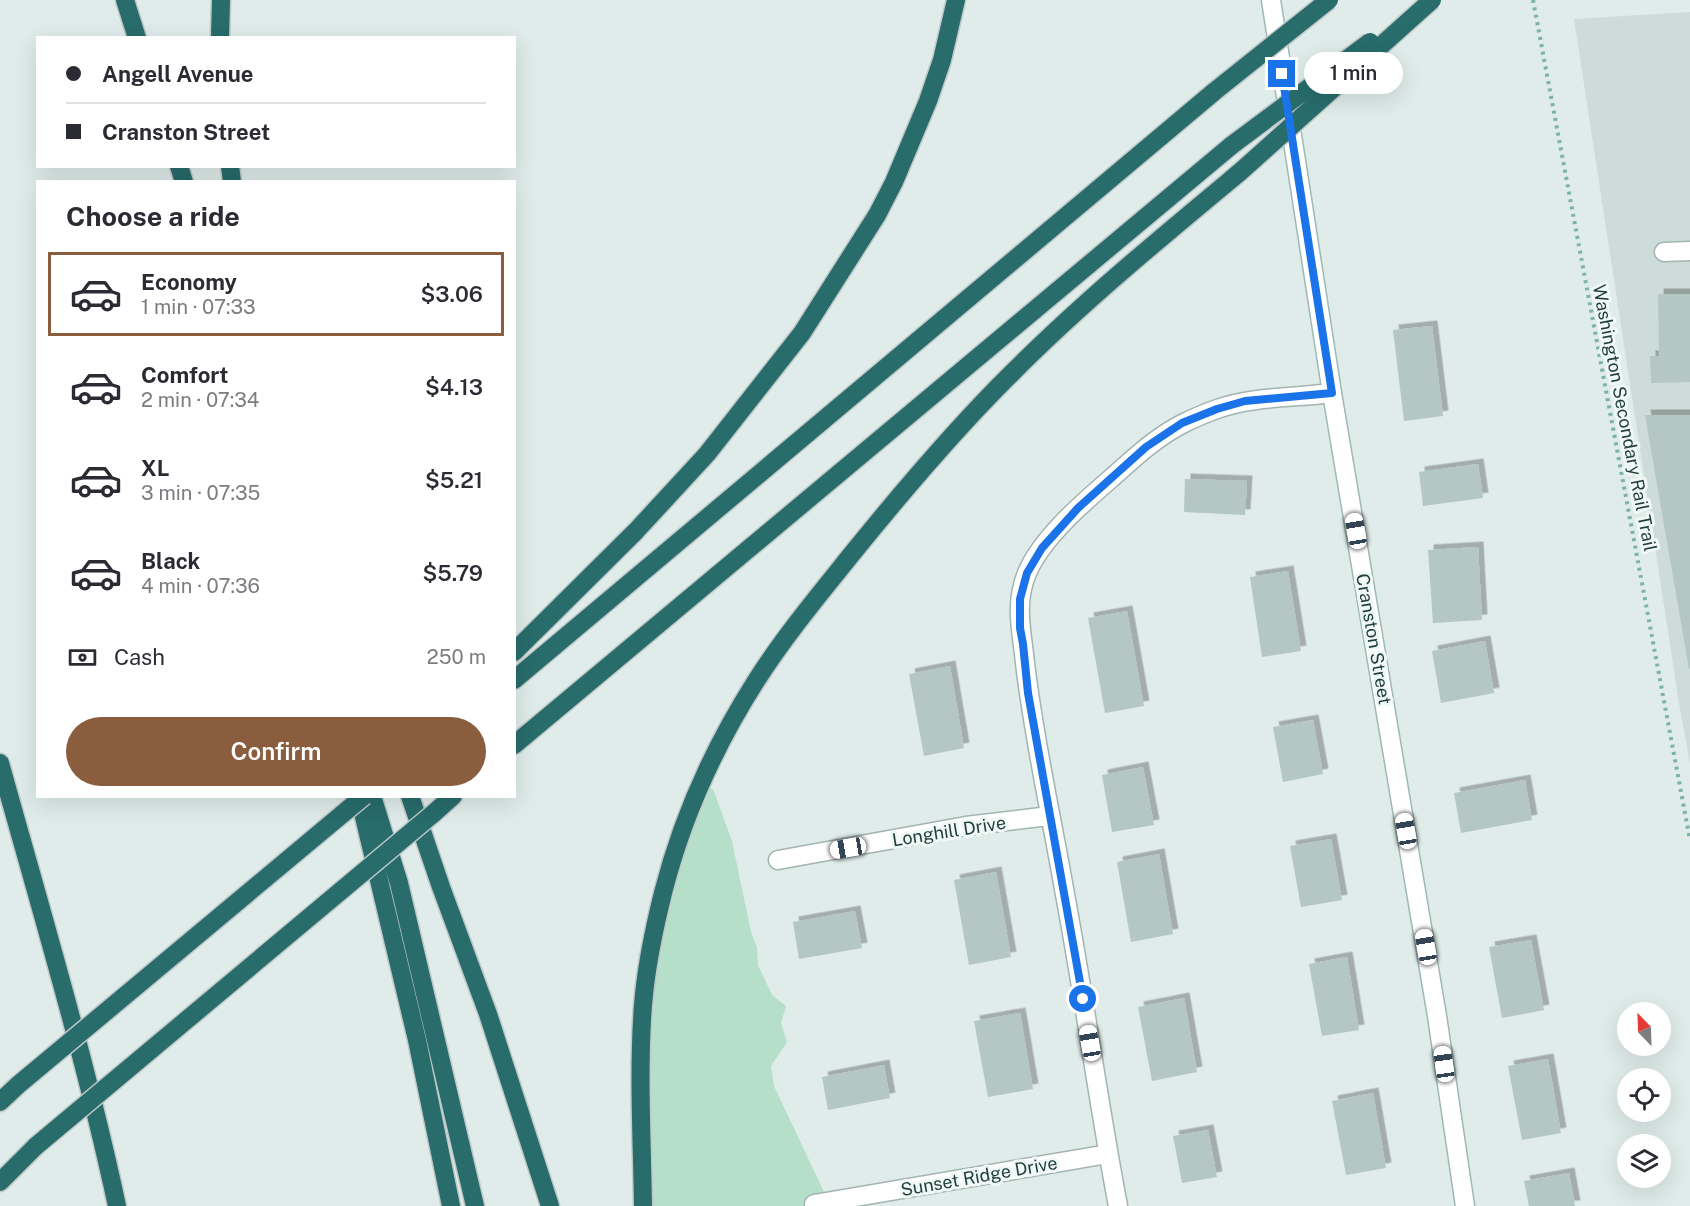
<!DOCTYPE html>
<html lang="en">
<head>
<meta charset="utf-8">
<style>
  body { margin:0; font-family:"Public Sans",sans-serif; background:#f7f7f7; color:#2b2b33; height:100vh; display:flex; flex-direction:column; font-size:22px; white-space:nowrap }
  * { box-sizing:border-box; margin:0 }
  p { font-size:20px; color:#7c7c81 }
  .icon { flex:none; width:33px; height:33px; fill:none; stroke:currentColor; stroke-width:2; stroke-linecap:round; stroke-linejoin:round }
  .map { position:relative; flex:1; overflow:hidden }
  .drawer { position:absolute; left:36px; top:180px; width:480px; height:618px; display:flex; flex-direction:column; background:#fff; border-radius:0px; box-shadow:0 6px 24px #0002 }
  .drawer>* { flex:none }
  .guide { position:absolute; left:36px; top:36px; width:480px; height:132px; border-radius:0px; box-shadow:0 6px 24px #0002; display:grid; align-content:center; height:132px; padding:0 30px; background:#fff }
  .needle { width:39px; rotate:337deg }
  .controls { position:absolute; left:1617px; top:1002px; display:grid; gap:12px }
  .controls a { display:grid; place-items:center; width:54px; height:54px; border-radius:50%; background:#fff; box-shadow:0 6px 24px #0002; font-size:30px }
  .end { position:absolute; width:27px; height:27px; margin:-14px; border:8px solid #1a73e8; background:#fff; box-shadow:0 0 0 3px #fff }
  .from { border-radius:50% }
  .bubble { position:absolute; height:42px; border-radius:21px; background:#fff; box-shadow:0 6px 24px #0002; font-size:20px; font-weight:600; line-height:42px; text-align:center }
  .car { position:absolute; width:18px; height:36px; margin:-18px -9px; border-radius:8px; box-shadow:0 0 4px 2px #0007; background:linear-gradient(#fff 24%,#345 0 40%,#fff 0 76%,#345 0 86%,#fff 0) }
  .guide b { display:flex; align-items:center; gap:21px; height:57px; font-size:22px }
  .guide b+b { border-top:2px solid #e1e1e2 }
  .guide i { width:15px; height:15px; background:#2b2b33 }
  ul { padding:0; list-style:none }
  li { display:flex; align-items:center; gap:18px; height:84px; margin:0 12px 9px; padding:0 18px; border:3px solid transparent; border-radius:0px }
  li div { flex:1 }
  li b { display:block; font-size:22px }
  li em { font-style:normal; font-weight:600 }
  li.on { border-color:#8a5d3e }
  li>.icon { width:54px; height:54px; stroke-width:1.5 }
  h2 { padding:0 30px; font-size:27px; line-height:72px }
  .pay { display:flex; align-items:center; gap:15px; height:66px; padding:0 30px; font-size:22px }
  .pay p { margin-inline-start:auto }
  .primary-button { display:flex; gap:12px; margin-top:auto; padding:12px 30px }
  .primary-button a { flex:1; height:69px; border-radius:36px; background:#8a5d3e; color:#fff; font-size:24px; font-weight:600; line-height:69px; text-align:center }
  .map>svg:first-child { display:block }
  .built { fill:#cddcd8 }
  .green { fill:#b6dfc9 }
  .building { fill:#b4c7c2; filter:url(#shadow) }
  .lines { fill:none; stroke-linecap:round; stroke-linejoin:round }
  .lane-casing { stroke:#a2b4b1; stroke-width:21 }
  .street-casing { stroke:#a2b4b1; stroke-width:21 }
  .secondary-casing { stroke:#9db9b4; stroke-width:21 }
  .highway-casing { stroke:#c0c9c8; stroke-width:21 }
  .path { stroke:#7db2ac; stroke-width:4; stroke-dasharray:3 4.5; stroke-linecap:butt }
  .lane { stroke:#fff; stroke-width:18 }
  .street { stroke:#fff; stroke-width:18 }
  .secondary { stroke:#fff; stroke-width:18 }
  .highway { stroke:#286c6c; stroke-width:18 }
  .highway-bridge-casing { stroke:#c0c9c8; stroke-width:21; stroke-linecap:butt }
  .highway-bridge { stroke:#286c6c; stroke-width:18 }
  .route { stroke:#1a73e8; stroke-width:8 }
  .labels { text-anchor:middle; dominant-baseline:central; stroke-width:6; stroke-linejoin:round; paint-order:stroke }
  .street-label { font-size:18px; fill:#1f3d3b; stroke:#f0f8f6 }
</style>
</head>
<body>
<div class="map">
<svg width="1690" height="1206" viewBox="0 0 1690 1206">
  <defs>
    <filter id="shadow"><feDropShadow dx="5.5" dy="-5.5" stdDeviation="0" flood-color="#0004"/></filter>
  </defs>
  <rect width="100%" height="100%" fill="#dfece9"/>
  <polygon class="built" points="1690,12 1690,764 1679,703 1574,19"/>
  <polygon class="green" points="710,788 713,789 732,841 751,932 757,948 758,965 772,995 786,1006 781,1023 787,1042 771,1066 774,1086 825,1194 819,1206 644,1206 651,982 686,844 702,799"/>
  <g class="building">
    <polygon points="1658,294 1690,294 1690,382 1651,383 1650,356 1659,356"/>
    <polygon points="1432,326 1443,416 1404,421 1393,330"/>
    <polygon points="1645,415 1690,415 1690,669 1689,669"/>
    <polygon points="1478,464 1483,498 1423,506 1419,472"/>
    <polygon points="1185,479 1247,481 1245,515 1184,512"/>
    <polygon points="1478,547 1482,620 1433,623 1428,550"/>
    <polygon points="1288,571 1301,651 1262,657 1250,577"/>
    <polygon points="1127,611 1144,706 1105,713 1088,618"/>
    <polygon points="1485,641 1494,693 1441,703 1432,651"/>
    <polygon points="950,666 964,748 924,756 909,674"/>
    <polygon points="1313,720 1323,774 1283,782 1273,727"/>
    <polygon points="1143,767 1154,825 1112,832 1102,775"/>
    <polygon points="1525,780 1532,820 1461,833 1454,793"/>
    <polygon points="1331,839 1342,900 1301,907 1290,846"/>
    <polygon points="1159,854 1173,934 1131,942 1117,862"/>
    <polygon points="996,872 1011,957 969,965 954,880"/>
    <polygon points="855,911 862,948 799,959 793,922"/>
    <polygon points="1531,940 1544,1010 1502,1018 1489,947"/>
    <polygon points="1347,957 1359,1030 1322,1036 1309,964"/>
    <polygon points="1184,998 1197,1072 1152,1081 1138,1007"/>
    <polygon points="1020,1013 1033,1089 988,1097 974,1021"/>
    <polygon points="1548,1059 1561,1133 1522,1140 1508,1066"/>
    <polygon points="884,1065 890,1098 828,1110 822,1077"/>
    <polygon points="1373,1093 1386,1168 1346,1175 1332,1101"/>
    <polygon points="1208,1130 1217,1177 1182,1183 1173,1136"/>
    <polygon points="1569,1173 1575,1206 1529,1206 1524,1181"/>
  </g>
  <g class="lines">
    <g class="lane-casing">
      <polyline id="lane" points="1664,252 1690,251"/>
    </g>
    <g class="street-casing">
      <g id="street">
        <polyline points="778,860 966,826 1049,816"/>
        <polyline points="814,1204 1108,1154"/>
        <path d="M1118,1206C1098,1101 1084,995 1064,889C1051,814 1034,740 1025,663C1022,632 1014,604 1027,573C1042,537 1085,501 1115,475C1136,456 1158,436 1184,423C1194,418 1206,413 1217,409C1254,396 1294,398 1332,393"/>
      </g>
    </g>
    <g class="secondary-casing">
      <polyline id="secondary" points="1271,0 1332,393 1437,1016 1465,1206"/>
    </g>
    <g class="highway-casing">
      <g id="highway">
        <polyline points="125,0 137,38"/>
        <polyline points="220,38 221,0"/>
        <polyline points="179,166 184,182"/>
        <polyline points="230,166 232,182"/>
        <polyline points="514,652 636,531 707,454 802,333 877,215 894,182 928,101 942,60 956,0"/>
        <polyline points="514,680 1215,91"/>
        <polyline points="514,745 1232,145"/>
        <path d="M0,763C41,910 85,1057 117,1206"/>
        <polyline points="359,796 417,1040 451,1206"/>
        <polyline points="372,796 399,883 475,1206"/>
        <polyline points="410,796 441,887 488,1014 550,1206"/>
        <polyline points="434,813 453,796"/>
        <polyline points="0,1102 18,1085"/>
        <polyline points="0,1182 36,1146"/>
        <path d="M643,1206C642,1139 638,1071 643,1005C646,968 654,929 663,893C682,818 714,747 756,681C784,637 818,596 851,555C902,492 955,429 1013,372C1084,301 1163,236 1240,172"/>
      </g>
    </g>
    <polyline class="path" points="1533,0 1690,840"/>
    <use href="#lane" class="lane"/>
    <use href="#street" class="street"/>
    <use href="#secondary" class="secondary"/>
    <use href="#highway" class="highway"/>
    <g class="highway-bridge-casing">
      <g id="highway-bridge">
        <polyline points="1215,91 1329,0"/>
        <polyline points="1232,145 1370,42"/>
        <polyline points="1240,172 1432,0"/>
        <polyline points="18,1085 364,796"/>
        <polyline points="36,1146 434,813"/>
      </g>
    </g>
    <use href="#highway-bridge" class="highway-bridge"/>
  </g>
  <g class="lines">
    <polyline class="route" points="1083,999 1028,693 1023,644 1020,628 1020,599 1027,573 1042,548 1078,508 1146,447 1182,423 1217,409 1245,401 1332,393 1282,74"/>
  </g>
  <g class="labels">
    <g class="street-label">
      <text transform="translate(1625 418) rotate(79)">Washington Secondary Rail Trail</text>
      <text transform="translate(1374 639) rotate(80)">Cranston Street</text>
      <text transform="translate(949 831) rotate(-9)">Longhill Drive</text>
      <text transform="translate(979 1176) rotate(-10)">Sunset Ridge Drive</text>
    </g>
  </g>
</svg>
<div class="controls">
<a><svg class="needle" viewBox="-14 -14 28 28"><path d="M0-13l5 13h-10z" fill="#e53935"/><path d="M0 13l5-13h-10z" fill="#7c7c81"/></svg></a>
<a><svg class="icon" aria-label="locate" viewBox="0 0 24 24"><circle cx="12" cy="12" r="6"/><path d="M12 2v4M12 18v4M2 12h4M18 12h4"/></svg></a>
<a><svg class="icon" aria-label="layers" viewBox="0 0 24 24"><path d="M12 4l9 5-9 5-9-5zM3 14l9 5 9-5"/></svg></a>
</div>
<i class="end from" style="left:1083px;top:999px"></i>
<i class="end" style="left:1282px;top:74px"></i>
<div class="bubble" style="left:1304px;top:52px;width:99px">1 min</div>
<i class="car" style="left:1356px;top:531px;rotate:350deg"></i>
<i class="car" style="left:1406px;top:831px;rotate:350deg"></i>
<i class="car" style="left:848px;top:848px;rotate:260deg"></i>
<i class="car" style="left:1426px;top:947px;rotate:350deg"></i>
<i class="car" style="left:1090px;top:1043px;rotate:350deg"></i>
<i class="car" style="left:1444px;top:1064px;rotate:352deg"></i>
<div class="guide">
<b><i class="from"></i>Angell Avenue</b>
<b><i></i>Cranston Street</b>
</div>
<section class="drawer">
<h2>Choose a ride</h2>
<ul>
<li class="on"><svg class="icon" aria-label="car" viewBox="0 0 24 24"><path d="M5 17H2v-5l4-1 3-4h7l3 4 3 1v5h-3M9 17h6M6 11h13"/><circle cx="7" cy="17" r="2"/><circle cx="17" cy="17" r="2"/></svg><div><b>Economy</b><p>1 min · 07:33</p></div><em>$3.06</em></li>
<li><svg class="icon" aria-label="car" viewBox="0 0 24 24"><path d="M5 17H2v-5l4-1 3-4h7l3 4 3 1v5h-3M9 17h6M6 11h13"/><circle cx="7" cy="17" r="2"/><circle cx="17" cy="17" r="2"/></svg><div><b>Comfort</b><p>2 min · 07:34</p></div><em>$4.13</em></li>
<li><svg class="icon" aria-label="car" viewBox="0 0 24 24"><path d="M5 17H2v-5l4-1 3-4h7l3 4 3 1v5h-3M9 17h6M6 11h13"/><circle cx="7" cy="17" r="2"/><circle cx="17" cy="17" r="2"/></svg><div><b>XL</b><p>3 min · 07:35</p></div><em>$5.21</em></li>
<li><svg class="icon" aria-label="car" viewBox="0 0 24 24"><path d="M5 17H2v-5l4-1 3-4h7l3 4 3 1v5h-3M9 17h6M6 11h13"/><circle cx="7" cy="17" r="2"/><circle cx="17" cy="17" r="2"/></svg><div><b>Black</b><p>4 min · 07:36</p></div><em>$5.79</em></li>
</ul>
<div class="pay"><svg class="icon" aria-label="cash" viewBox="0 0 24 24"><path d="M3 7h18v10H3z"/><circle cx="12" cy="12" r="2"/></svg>Cash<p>250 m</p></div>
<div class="primary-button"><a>Confirm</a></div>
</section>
</div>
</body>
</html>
